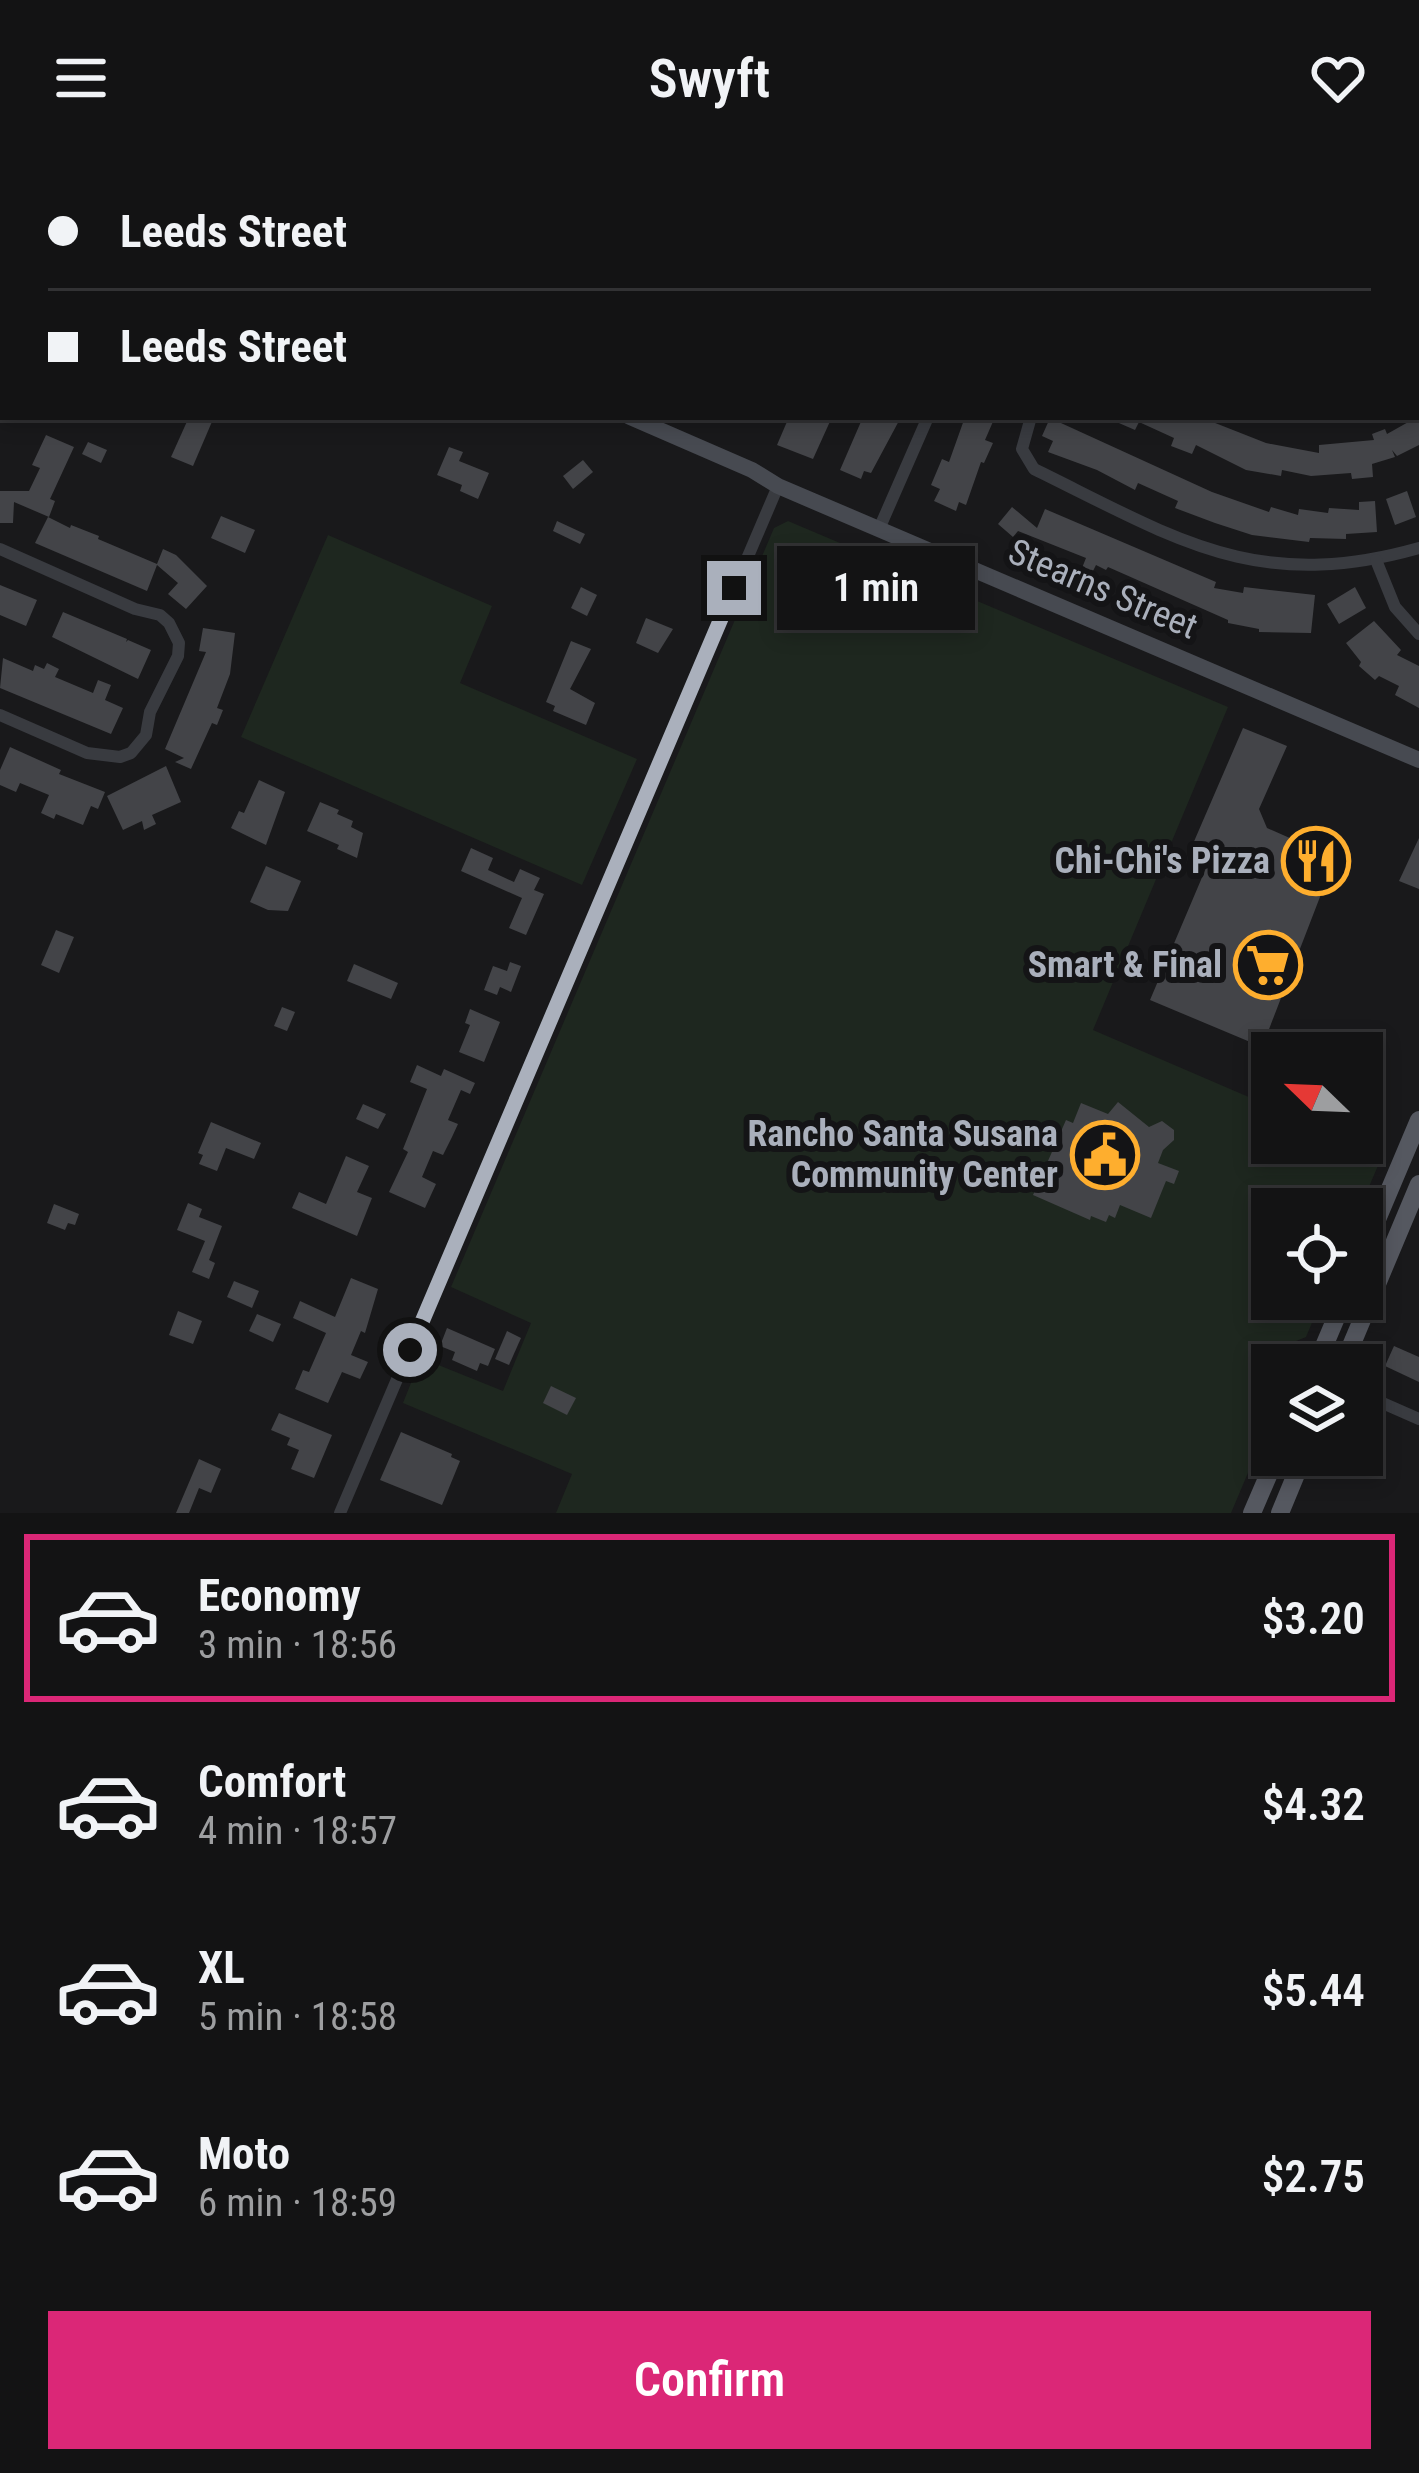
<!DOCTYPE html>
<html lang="en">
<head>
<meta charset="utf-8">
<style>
  body { margin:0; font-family:"Roboto Condensed",sans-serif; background:#1c1c1d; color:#f1f3f6; height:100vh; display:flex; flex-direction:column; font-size:45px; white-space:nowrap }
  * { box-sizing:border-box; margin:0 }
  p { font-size:39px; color:#9d9ea0 }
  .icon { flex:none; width:66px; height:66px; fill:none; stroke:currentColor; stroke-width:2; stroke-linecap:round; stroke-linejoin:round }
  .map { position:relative; height:1357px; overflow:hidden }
  .side { display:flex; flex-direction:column; background:#131314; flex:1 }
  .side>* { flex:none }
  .top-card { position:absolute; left:0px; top:0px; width:1419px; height:264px; box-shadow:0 6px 18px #0003,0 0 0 3px #323234; display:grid; align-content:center; height:264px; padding:0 48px; background:#131314 }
  .needle { width:78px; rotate:293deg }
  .buttons { position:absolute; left:1251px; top:876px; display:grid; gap:24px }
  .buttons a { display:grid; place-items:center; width:132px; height:132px; border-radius:0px; background:#131314; box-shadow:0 6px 18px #0003,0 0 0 3px #323234; font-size:60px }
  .end { position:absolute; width:54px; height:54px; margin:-27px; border:15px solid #aab0bc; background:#111; box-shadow:0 0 0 6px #111 }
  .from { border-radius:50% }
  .bubble { position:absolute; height:84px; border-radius:0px; background:#131314; box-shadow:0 6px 18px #0003,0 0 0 3px #323234; font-size:39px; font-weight:600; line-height:84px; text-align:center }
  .top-card b { display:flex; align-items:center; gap:42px; height:114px; font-size:45px }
  .top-card b+b { border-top:3px solid #323234 }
  .top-card i { width:30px; height:30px; background:#f1f3f6 }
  ul { padding:21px 0 0; list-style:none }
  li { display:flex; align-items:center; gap:36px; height:168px; margin:0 24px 18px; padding:0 24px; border:6px solid transparent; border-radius:0px }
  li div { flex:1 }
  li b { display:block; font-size:45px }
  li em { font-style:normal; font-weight:600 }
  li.selected { border-color:#db2777 }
  li>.icon { width:108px; height:108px; stroke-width:1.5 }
  .button { display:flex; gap:24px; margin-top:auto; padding:24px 48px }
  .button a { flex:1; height:138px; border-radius:0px; background:#db2777; color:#fff; font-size:48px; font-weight:600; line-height:138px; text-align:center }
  header { display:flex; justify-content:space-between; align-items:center; height:156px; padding:0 48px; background:#131314; font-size:54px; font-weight:600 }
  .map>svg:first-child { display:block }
  .green { fill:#1e271f }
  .building { fill:#434448 }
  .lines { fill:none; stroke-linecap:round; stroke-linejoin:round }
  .minor { stroke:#393b40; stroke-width:12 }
  .secondary { stroke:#474a51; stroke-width:16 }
  .primary { stroke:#555860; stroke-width:18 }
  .route { stroke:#aab0bc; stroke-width:15 }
  .labels { text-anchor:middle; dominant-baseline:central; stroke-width:12; stroke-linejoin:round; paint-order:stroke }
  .street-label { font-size:36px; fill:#aab0bc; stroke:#141416 }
  .poi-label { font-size:36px; font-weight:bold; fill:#aab0bc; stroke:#141416; text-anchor:end }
</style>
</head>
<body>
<header><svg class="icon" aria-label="menu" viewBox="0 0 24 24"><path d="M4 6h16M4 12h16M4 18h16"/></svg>Swyft<svg class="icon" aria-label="heart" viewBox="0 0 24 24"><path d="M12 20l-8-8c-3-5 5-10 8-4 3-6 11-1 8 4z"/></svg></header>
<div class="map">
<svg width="1419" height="1357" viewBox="0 0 1419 1357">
  <rect width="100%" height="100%" fill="#19191b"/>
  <g class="green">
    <polygon points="788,365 1228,551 1093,874 1272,951 1272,987 1356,987 1383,998 1365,1040 1354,1053 1272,1053 1272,1143 1322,1143 1306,1181 1296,1185 1286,1209 1272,1209 1272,1260 1231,1357 556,1357 572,1318 403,1247 421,1202 503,1235 531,1167 451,1131 774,372"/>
    <polygon points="328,379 492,450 460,527 637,603 582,729 241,581"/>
  </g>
  <g class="building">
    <polygon points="1419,260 1419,289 1397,300 1392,294 1395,301 1372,308 1373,321 1352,323 1351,317 1311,320 1282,314 1281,320 1246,314 1196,289 1192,298 1171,290 1174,282 1139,266 1135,274 1105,261 1200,261 1266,287 1319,297 1319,289 1374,284 1372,278 1385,273 1387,278"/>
    <polygon points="189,261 214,261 193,310 171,301"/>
    <polygon points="789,261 832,261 813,303 777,289"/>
    <polygon points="863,261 901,261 871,317 864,315 861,323 840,314"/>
    <polygon points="965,261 995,261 985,284 993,287 984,307 981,306 966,349 959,346 956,355 934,345 940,333 931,329 942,303 949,306"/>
    <polygon points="1050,262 1212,336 1269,356 1271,351 1298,359 1299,353 1328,357 1329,352 1359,354 1359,346 1375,345 1377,376 1346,378 1346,383 1310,382 1309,386 1252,379 1215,367 1175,352 1178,345 1138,327 1135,334 1097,314 1048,296 1053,285 1042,280"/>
    <polygon points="46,279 74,291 50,343 55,345 49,361 14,346 13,367 0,367 0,335 29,335 40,312 32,309"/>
    <polygon points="88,286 107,294 101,307 82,298"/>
    <polygon points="449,291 463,296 459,305 489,317 478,343 460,335 462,329 437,319"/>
    <polygon points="583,304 593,316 573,333 563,320"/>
    <polygon points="1407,335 1416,361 1395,369 1386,343"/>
    <polygon points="1012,351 1037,372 1045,353 1216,426 1214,432 1243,437 1244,431 1315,439 1311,477 1259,476 1259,473 1228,467 1228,464 1108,411 1106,414 1096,409 1092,417 1082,412 1086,402 1018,375 1013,381 998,368"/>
    <polygon points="221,360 255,374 245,397 211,382"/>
    <polygon points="48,361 70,372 71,369 99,380 98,383 157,408 163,393 176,399 207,430 186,453 168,438 178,427 157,409 147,435 35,387"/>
    <polygon points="557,365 585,378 580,388 553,375"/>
    <polygon points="0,429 37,444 26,470 0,459"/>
    <polygon points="581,431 597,439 587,460 571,452"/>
    <polygon points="1355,431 1366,452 1339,468 1327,448"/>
    <polygon points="63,456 127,483 126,486 128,484 151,494 138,523 52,481"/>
    <polygon points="646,462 673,473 658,497 636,487"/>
    <polygon points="1374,465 1401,494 1397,499 1419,510 1419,552 1395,539 1399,530 1379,520 1375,524 1359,510 1361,506 1346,487"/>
    <polygon points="203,472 235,477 230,518 217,552 223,554 217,569 212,567 191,613 175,606 184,602 165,593 206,496 199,495"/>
    <polygon points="571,485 591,493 570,533 595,547 586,569 553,555 555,550 546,546"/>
    <polygon points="3,502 33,515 35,509 44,513 47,507 59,513 55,521 93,537 98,524 111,529 105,544 123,552 111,578 0,532"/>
    <polygon points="1243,572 1287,590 1259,653 1267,672 1335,702 1266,881 1259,879 1255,888 1150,844 1206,712 1186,704"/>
    <polygon points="10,591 61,614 59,618 105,636 98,653 91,650 83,669 56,658 54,663 41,657 49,639 20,627 16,636 0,629 0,614"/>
    <polygon points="166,610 181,646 152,659 156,668 144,674 142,665 123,674 107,640"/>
    <polygon points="259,624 285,636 266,689 231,672 239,655 244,657"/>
    <polygon points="320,646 339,654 337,658 353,665 351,671 363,677 357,702 337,693 339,689 307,675"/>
    <polygon points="1419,682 1419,733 1399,725"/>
    <polygon points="471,692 493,702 488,714 514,726 520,713 540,722 534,734 544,738 526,779 509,772 522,742 461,715"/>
    <polygon points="266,710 301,725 288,755 268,754 250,746"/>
    <polygon points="56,774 74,781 59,817 41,809"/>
    <polygon points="510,806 521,810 511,836 500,831 497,839 484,834 493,810 507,815"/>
    <polygon points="354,808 398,827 391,843 347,825"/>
    <polygon points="282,851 295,856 287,875 274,870"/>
    <polygon points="470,853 500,866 484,906 459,896 470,869 465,867"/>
    <polygon points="417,909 441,920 444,913 475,927 470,938 461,934 448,964 458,968 452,981 443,999 433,995 422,1021 436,1028 425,1052 389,1036 408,996 403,993 427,933 410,926"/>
    <polygon points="1362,944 1385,954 1370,990 1362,987"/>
    <polygon points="1118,946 1149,971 1162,965 1174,974 1174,984 1163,994 1158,1007 1179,1015 1174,1028 1166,1025 1151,1062 1120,1049 1115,1062 1109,1059 1106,1066 1091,1060 1090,1064 1033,1039 1066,964 1073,967 1081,947 1108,958"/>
    <polygon points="363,948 386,958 378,973 356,963"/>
    <polygon points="211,966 261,987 254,1003 226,992 217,1015 199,1008 203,999 198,997"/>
    <polygon points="346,1000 369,1010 357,1036 372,1042 357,1080 292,1052 299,1036 326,1048"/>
    <polygon points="188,1047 202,1053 199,1061 222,1070 209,1104 215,1107 209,1123 192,1116 205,1085 177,1074"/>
    <polygon points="54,1048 79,1058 75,1069 68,1067 65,1074 47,1067"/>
    <polygon points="351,1122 378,1133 365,1177 361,1175 351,1199 368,1206 360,1223 342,1216 328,1247 295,1233 303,1214 309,1216 326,1177 293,1162 300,1145 335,1161"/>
    <polygon points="234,1125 259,1135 252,1152 227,1141"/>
    <polygon points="178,1155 202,1165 193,1188 169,1179"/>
    <polygon points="257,1158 281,1168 273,1186 249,1175"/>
    <polygon points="447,1172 495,1193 488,1210 480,1207 477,1215 452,1204 455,1196 440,1190"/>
    <polygon points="507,1175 521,1182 509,1209 495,1203"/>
    <polygon points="1394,1190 1419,1201 1419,1226 1385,1210"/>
    <polygon points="551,1230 576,1242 567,1259 543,1247"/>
    <polygon points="279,1257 332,1279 314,1322 291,1313 299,1294 287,1289 290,1282 271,1274"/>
    <polygon points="401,1276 452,1298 451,1301 460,1305 442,1349 380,1324"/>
    <polygon points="199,1303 221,1313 211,1337 199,1332 189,1357 176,1357"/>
  </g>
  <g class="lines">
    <g class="minor">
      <polyline points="296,0 303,3"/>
      <polyline points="659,0 666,3"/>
      <polyline points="565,3 567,0"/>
      <polyline points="1037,3 1038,0"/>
      <polyline points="1416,46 1419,41"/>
      <polyline points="1416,221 1419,218"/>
      <path d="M1031,261L1022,293L1034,313C1175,382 1256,438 1419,392"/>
      <polyline points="879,373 928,261"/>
      <polyline points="0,393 135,453 160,459 169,467 179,487 178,500 150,556 146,579 131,597 120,601 87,597 0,559"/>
      <polyline points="1376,404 1395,451 1419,478"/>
      <polyline points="1362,1238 1419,1263"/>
      <polyline points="340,1357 778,330"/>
    </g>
    <g class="secondary">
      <polyline points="0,2 15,3"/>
      <polyline points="0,35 3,28"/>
      <polyline points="630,261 752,314 778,330 1419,604"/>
    </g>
    <g class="primary">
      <polyline points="1362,1099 1419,964"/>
      <polyline points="1316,1209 1344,1143"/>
      <polyline points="1343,1209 1419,1028"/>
      <polyline points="1252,1357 1277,1299"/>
      <polyline points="1280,1357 1304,1299"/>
    </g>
  </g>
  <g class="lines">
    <polyline class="route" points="410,1194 734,432"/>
  </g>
  <defs>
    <g id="restaurant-ring" transform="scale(3.45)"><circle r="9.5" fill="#141416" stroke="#feae2e" stroke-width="1.5"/><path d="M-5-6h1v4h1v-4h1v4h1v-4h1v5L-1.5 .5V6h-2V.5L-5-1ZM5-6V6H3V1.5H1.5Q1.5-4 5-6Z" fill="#feae2e"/></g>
    <g id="supermarket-ring" transform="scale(3.45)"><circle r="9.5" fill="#141416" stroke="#feae2e" stroke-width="1.5"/><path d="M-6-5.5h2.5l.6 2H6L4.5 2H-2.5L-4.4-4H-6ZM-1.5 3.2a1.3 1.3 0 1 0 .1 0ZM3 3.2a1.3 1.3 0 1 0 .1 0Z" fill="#feae2e"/></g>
    <g id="civic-ring" transform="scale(3.45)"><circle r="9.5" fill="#141416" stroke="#feae2e" stroke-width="1.5"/><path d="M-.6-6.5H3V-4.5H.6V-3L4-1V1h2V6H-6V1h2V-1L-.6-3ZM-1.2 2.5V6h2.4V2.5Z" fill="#feae2e"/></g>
  </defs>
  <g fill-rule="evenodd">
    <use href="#restaurant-ring" x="1316" y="705"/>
    <use href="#supermarket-ring" x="1268" y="809"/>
    <use href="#civic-ring" x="1105" y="999"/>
  </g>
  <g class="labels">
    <g class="street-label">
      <text transform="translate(1103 433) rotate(23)">Stearns Street</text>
    </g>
    <g class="poi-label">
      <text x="1270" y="705">Chi-Chi's Pizza</text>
      <text x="1222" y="809">Smart &amp; Final</text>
      <text x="1058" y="978">Rancho Santa Susana<tspan x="1058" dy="41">Community Center</tspan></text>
    </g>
  </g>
</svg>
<div class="buttons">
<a><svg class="needle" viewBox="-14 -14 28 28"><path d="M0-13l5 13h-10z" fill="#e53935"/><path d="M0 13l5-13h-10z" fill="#9d9ea0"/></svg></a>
<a><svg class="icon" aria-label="locate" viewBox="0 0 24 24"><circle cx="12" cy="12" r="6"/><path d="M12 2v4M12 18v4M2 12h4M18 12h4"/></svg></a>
<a><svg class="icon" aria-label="layers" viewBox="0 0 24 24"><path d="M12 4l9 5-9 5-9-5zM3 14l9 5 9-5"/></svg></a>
</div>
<i class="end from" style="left:410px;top:1194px"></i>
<i class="end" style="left:734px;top:432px"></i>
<div class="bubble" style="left:777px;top:390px;width:198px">1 min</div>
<div class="top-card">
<b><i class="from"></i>Leeds Street</b>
<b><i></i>Leeds Street</b>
</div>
</div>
<section class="side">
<ul>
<li class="selected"><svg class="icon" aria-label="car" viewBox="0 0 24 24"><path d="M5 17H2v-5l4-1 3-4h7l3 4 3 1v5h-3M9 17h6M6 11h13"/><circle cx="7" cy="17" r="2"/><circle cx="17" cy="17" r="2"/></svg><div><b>Economy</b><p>3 min · 18:56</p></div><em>$3.20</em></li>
<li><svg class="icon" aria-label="car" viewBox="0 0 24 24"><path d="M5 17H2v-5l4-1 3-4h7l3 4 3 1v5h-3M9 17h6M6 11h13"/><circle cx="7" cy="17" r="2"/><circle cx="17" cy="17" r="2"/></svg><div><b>Comfort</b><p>4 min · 18:57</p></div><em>$4.32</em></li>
<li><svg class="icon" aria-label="car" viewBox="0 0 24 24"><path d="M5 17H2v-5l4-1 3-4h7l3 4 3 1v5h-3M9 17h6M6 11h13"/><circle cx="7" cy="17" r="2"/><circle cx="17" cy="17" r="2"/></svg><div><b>XL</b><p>5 min · 18:58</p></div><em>$5.44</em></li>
<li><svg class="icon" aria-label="car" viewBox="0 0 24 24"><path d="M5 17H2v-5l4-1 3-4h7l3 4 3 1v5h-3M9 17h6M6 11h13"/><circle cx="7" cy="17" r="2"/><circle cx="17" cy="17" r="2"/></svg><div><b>Moto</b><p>6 min · 18:59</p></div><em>$2.75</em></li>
</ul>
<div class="button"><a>Confirm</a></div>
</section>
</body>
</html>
